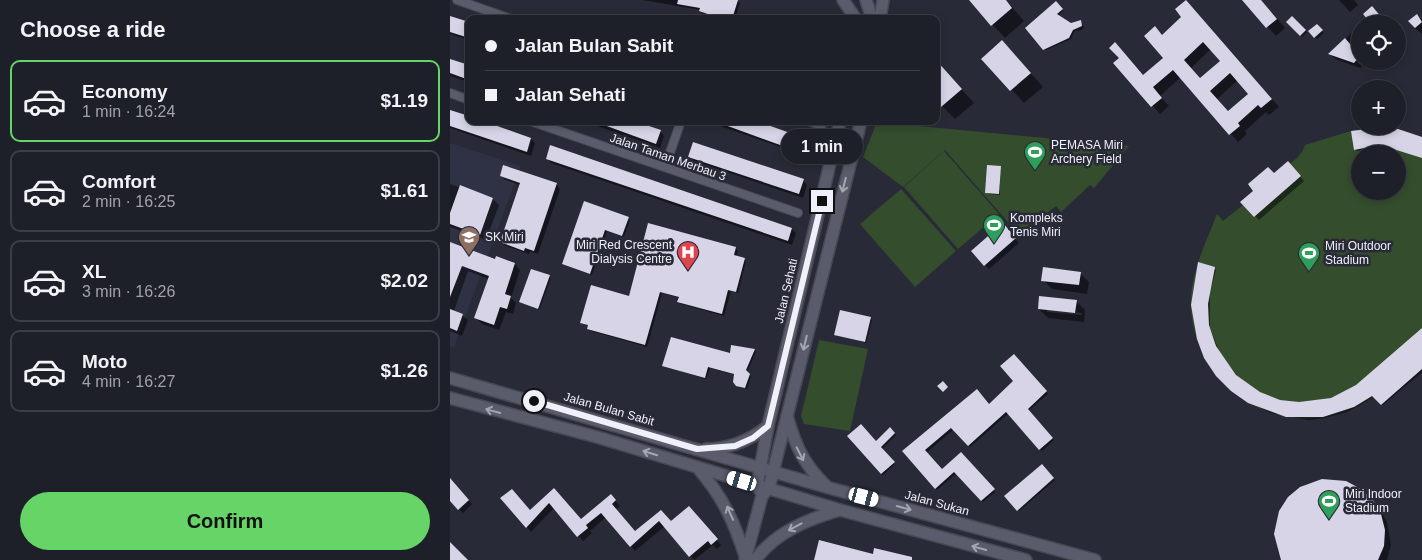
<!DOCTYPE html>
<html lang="en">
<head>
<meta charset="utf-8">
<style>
  body { margin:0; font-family:Helvetica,sans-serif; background:#262831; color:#f1f3f6; height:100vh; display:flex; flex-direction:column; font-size:19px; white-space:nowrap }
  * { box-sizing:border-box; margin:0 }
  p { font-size:16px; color:#a1a3a8 }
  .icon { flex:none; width:28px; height:28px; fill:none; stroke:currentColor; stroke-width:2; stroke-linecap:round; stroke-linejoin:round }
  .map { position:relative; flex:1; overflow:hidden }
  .sheet { display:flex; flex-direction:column; background:#1e2029; width:450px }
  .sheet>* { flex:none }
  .hud { position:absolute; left:15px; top:15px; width:475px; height:110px; border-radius:10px; box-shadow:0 2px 8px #0003,0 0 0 1px #3c3e46; display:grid; align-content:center; height:110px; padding:0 20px; background:#1e2029 }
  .fabs { position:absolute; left:901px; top:15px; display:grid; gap:10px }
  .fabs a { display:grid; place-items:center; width:55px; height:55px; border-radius:50%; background:#1e2029; box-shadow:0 2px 8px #0003,0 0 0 1px #3c3e46; font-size:25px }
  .end { position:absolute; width:22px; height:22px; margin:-11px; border:6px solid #eff0f9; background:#111; box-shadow:0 0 0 2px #111 }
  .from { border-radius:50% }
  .bubble { position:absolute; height:35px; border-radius:18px; background:#1e2029; box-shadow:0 2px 8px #0003,0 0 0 1px #3c3e46; font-size:16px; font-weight:600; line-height:35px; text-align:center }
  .car { position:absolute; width:15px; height:30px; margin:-15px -8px; border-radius:6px; box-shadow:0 0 4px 1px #0007; background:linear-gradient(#fff 24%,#345 0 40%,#fff 0 76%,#345 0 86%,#fff 0) }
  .hud b { display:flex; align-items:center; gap:18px; height:48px; font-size:19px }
  .hud b+b { border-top:1px solid #3c3e46 }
  .hud i { width:12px; height:12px; background:#f1f3f6 }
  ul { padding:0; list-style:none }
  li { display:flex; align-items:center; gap:15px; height:82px; margin:0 10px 8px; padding:0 10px; border:2px solid #3c3e46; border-radius:10px }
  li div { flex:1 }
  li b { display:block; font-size:19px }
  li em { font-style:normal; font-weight:600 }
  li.on { border-color:#66d467 }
  li>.icon { width:45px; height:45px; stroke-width:1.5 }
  h2 { padding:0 20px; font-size:22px; line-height:60px }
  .primary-button { display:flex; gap:10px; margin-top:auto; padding:10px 20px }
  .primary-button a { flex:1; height:58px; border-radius:30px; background:#66d467; color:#111; font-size:20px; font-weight:600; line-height:58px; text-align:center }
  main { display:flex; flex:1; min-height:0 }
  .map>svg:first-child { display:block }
  .built { fill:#2f3245 }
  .green { fill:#344d2d; fill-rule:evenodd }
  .shadow { fill:#0007; fill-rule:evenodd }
  .building { fill:#d6d4e6; fill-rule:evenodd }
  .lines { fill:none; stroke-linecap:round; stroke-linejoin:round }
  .street-casing { stroke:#464853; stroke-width:10 }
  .secondary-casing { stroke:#464853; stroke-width:14 }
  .street { stroke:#5a5c6b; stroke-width:8 }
  .secondary { stroke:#5a5c6b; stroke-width:11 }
  .oneway { stroke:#a4a6b2 }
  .route { stroke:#eff0f9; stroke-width:6 }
  .labels { text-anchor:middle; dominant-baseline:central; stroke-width:5; stroke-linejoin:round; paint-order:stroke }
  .poi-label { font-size:12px; fill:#eff0f9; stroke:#282a37; text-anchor:start }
  .street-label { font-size:12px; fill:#eff0f9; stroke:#282a37 }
</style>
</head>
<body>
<main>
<section class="sheet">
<h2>Choose a ride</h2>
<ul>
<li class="on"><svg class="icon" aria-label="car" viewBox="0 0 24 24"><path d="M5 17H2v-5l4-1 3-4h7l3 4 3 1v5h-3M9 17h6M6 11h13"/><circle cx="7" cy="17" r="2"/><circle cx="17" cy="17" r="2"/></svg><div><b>Economy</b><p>1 min · 16:24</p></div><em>$1.19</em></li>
<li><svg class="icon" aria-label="car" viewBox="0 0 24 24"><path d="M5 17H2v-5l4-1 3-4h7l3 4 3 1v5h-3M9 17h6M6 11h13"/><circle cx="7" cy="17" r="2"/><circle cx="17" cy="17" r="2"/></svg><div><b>Comfort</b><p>2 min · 16:25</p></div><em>$1.61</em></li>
<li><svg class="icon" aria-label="car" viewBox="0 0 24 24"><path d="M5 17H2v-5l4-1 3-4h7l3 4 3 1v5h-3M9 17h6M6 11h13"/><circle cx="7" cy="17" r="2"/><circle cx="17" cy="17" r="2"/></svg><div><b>XL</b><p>3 min · 16:26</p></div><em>$2.02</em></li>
<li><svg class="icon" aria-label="car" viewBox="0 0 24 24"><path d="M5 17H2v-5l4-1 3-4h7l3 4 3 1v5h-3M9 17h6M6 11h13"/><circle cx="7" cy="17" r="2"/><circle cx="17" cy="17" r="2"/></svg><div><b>Moto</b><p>4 min · 16:27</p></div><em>$1.26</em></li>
</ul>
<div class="primary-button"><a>Confirm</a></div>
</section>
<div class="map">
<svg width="972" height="560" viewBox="0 0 972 560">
  <rect width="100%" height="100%" fill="#282a37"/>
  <polygon class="built" points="0,143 71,166 4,347 0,346"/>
  <g class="green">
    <polygon points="427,122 679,146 644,188 640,185 611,212 606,206 569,235 495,150 453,187 413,157"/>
    <path d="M925,128H945L972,137V369C942,385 908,411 874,417C806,428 742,374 741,305C740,273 756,243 767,214L773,221L793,205L790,202L803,191L798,184L818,167L824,173C836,166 851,159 855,145L901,131ZM910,154H948V191H910Z"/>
    <polygon points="494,151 549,214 508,249 454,187"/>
    <polygon points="451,189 506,251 465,287 410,224"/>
    <polygon points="369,340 418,349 400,431 354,424 351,416"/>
  </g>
  <g class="shadow">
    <polygon points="192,0 285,0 290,3 285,19 269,19 253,14 251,10"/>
    <polygon points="520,0 556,0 574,21 555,38"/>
    <polygon points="793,0 811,0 835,28 826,36"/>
    <polygon points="889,0 904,0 908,5 900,12"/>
    <polygon points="606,3 613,11 608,16 621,25 629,21 634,27 632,30 625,31 621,39 596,50 576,28"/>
    <path d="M744,9L829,107L819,115L816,112L795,131L797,134L788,142L731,77L710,96L719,106L710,114L665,63L694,77L715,58L713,36ZM761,49L771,61L750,79L741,68ZM788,80L800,94L779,113L767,99Z"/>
    <polygon points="967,15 972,20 972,34 965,28"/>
    <polygon points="0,17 19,23 19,40 0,34"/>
    <polygon points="842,18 857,32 852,37 838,22"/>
    <polygon points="918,18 936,24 912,24"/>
    <polygon points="867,25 874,33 867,39 860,31"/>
    <polygon points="910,25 910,61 919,61 910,68 885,59 880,54"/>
    <polygon points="948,37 955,46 948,52"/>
    <polygon points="565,55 593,87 574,103 533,59"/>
    <polygon points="0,60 19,66 19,82 0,76"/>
    <polygon points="486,61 524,103 505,119 486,100"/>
    <polygon points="0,111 19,121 30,121 81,139 85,143 81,156 0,128"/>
    <polygon points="133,121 180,121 210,131 214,136 210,148"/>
    <polygon points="256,121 302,121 359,141 363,145 359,157"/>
    <polygon points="972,138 972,158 950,150 928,148 907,151 905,149"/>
    <polygon points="240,157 353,180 357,185 353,198 244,161"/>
    <polygon points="97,159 342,229 346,233 342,245 101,163"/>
    <polygon points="550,167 550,195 538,194 537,193"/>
    <polygon points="842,167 854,181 809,220 805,216 824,175"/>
    <polygon points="51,176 106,184 110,189 88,254 80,251 79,254 56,246 52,242 71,185 55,180"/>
    <polygon points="0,184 43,199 49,205 36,240 0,227"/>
    <polygon points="134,202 180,220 174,237 157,231 142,275 113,264"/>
    <polygon points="557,229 569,243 539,269 535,265"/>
    <polygon points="0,244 45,260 65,264 70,270 61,298 66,303 63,314 56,312 49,330 32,324 26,318 39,279 18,271 4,311 12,315 18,320 12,336 0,331"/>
    <polygon points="286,248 288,251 286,257 296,261 288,293 281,291 274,316 231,304 229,302 230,298 212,293 197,347 141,331 139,326 132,322 180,297"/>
    <polygon points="765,269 766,270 760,293 760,328 771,356 793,383 823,399 849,404 871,402 897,392 917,378 972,329 972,372 933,405 925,397 897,412 875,418 858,420 820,413 792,399 748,338"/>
    <polygon points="630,273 639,282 637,294 602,289 593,280"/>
    <polygon points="99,277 101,278 89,310 70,302"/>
    <path d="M626,301L635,310L634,322L598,318L589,309ZM597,309L632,313L631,315L597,312Z"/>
    <polygon points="420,318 422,320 416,343 385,334"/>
    <polygon points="304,350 306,352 297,372 301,377 297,389 287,385 285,375 260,368 256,379 214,366"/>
    <polygon points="564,355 598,394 578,411 604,440 592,451 559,413 520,447 504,429 476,453 492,471 511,453 545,492 533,502 507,473 487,490 453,452 540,406 565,381"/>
    <polygon points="440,429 446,435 432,449 445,464 433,475 399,436 426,442"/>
    <polygon points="592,466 605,480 569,511 556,497"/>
    <polygon points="0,485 7,487 22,504 13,513 0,499"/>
    <polygon points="104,490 131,521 161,496 170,506 166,509 185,532 211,511 221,522 244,512 271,545 267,549 263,545 244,560 215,526 185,551 156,517 140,531 142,533 133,541 104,508 81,532 77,527 80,511"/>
    <polygon points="910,490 929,508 937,522 941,545 937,560 833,560 826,542 828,518"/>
  </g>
  <g class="building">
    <polygon points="228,0 288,0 282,19 272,19 249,11 250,8 227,4"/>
    <polygon points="519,0 556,0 562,8 541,26"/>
    <path d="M736,0L822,99L811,108L808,105L788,123L790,126L779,135L723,70L703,87L712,98L701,107L663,63L669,58L659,48L665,42L693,75L713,58L694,36L705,26L712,35L731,17L725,9ZM753,42L770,61L750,78L734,60ZM780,73L798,94L778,111L760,91Z"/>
    <polygon points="792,0 811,0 827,19 816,28"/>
    <polygon points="606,1 613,9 607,14 621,23 631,20 632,26 623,30 619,38 593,50 575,28"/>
    <polygon points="922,6 937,24 921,24 913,14"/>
    <polygon points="967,14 972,22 965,28 958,21"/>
    <polygon points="0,16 19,22 19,38 0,32"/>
    <polygon points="842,16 856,30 850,36 836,22"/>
    <polygon points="867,24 873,30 864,38 858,31"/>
    <polygon points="895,38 910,56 904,63 878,54"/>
    <polygon points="552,40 581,73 560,91 531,59"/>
    <polygon points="0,59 19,65 19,80 0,73"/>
    <polygon points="486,60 512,89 491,107 486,102"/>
    <polygon points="0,110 19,116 19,121 33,121 81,138 77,152 0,126"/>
    <polygon points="143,121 184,121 211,130 206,144"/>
    <polygon points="264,121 306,121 360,140 355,154"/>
    <polygon points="925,128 945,128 972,137 972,158 940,148 919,147 904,150 901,131"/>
    <polygon points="243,142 354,179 349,194 238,157"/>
    <polygon points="100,145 342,228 338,241 96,159"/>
    <polygon points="838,161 851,176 804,217 790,202 803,191 798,184 818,167 824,173"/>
    <polygon points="53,165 107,183 84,251 75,248 74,251 50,242 70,183 50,176"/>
    <polygon points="537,165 551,166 549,194 535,193"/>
    <polygon points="10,185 43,198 30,235 0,224 0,213"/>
    <polygon points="134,201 179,217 172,236 155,230 140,274 112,264"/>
    <polygon points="198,223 286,247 284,255 295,258 286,292 278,290 272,314 227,302 229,297 210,292 195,345 137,329 138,325 130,323 141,285 179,296"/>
    <polygon points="553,223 566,238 534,266 521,251"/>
    <polygon points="0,242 45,259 46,256 65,263 55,294 61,296 57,309 50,307 44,325 24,318 39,276 12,266 0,297"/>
    <polygon points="748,262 765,267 758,304 759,325 766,346 786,375 810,392 830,400 849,402 881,398 906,385 972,328 972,369 931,405 922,396 904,407 873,417 836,417 798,403 781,391 766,376 754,358 747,339 741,305"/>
    <polygon points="593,267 631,272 629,285 591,281"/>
    <polygon points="81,269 100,275 88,309 69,302"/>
    <polygon points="589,296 627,300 625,313 588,309"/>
    <polygon points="0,309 13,314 7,331 0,328"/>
    <polygon points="390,310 421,317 415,342 384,335"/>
    <polygon points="221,337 280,353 281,345 305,349 296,370 300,374 295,388 286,386 283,382 284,374 258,367 255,378 212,366"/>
    <polygon points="564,354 597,391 578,409 603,438 589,450 556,412 518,446 501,428 475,450 492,469 511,452 545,489 531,501 504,472 485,489 452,451 527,389 539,404 563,381 550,366"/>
    <polygon points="493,381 498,387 493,392 487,386"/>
    <polygon points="411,424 426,441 440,427 445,433 431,447 445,462 431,474 397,436"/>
    <polygon points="592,464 604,478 567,511 554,496"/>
    <polygon points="0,478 19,500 8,510 0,501"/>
    <polygon points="872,479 896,481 911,489 923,500 931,514 935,530 934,546 928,560 831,560 824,534 829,511 838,497 850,487"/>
    <polygon points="104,488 131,519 161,494 166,500 162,504 185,531 211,510 221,521 239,506 268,539 261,545 258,541 239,557 209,521 180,547 151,513 136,525 138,528 127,537 99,503 76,528 50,498 62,489 80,510"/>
    <polygon points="369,540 423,554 424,548 462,557 462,560 364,560"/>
    <polygon points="0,542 18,560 0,560"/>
  </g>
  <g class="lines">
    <g class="street-casing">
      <g id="street">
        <polyline points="7,0 61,19"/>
        <polyline points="0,93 19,100"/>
        <polyline points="80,121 348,213"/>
        <polyline points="358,121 367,124 385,145"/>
        <polyline points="367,124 380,121"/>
        <polyline points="215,167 231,121"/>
      </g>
    </g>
    <g class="secondary-casing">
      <g id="secondary">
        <polyline points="393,0 406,19"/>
        <polyline points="416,0 422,19"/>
        <polyline points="430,19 433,0"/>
        <polyline points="0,378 376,487 645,560"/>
        <polyline points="0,398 147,437 390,510 576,560"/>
        <path d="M337,416C346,447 353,463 376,486"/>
        <path d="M256,449C280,449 299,441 318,426"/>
        <path d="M247,467C273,497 284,521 296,559"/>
        <polyline points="311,492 307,485 318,426 390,121"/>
        <polyline points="295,560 312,496 319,488 411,121"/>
        <path d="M305,560C326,532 358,519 390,510"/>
      </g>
    </g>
    <use href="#street" class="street"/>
    <use href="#secondary" class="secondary"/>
  </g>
  <defs><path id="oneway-shaft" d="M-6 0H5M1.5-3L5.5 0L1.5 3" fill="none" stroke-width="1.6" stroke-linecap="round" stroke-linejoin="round" transform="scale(1.25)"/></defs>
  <g class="oneway">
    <use href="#oneway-shaft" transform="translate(394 185) rotate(104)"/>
    <use href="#oneway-shaft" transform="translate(355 343) rotate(104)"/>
    <use href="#oneway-shaft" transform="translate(43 411) rotate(-165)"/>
    <use href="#oneway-shaft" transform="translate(200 453) rotate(-163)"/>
    <use href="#oneway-shaft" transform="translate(350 454) rotate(63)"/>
    <use href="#oneway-shaft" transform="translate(454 508) rotate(15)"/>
    <use href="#oneway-shaft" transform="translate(280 513) rotate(-114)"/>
    <use href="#oneway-shaft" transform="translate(345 527) rotate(152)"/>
    <use href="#oneway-shaft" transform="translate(529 548) rotate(-165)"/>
  </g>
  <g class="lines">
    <polyline class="route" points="84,401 247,449 285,446 303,438 318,426 372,201"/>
  </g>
  <defs>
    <g id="stadium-pin" transform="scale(1.125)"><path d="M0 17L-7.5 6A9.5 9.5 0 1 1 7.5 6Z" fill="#2e9e5b" stroke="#282a37"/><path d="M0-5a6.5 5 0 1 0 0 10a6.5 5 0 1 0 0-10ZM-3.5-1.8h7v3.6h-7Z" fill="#fff"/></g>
    <g id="school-pin" transform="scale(1.125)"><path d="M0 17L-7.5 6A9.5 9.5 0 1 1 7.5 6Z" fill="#8d6e63" stroke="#282a37"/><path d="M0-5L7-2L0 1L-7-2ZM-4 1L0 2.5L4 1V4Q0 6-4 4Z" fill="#fff"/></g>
    <g id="hospital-pin" transform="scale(1.125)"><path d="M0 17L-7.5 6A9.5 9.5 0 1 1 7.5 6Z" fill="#e0444e" stroke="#282a37"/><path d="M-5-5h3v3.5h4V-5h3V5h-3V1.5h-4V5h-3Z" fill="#fff"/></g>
  </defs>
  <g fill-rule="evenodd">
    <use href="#stadium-pin" x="585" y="152"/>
    <use href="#stadium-pin" x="544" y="225"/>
    <use href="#school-pin" x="19" y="237"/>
    <use href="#hospital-pin" x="238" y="252"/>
    <use href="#stadium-pin" x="859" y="253"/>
    <use href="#stadium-pin" x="879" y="501"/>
  </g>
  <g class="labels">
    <g class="poi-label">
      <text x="601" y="145">PEMASA Miri<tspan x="601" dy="14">Archery Field</tspan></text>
      <text x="560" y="218">Kompleks<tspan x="560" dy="14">Tenis Miri</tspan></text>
      <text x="35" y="237">SK Miri</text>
      <text x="222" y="245" text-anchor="end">Miri Red Crescent<tspan x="222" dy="14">Dialysis Centre</tspan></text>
      <text x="875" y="246">Miri Outdoor<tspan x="875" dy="14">Stadium</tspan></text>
      <text x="895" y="494">Miri Indoor<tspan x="895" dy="14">Stadium</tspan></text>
    </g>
    <g class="street-label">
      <text transform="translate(218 157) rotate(19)">Jalan Taman Merbau 3</text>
      <text transform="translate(336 291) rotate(-77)">Jalan Sehati</text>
      <text transform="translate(159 409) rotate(16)">Jalan Bulan Sabit</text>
      <text transform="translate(487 503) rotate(15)">Jalan Sukan</text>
    </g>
  </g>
</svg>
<div class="fabs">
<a><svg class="icon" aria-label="locate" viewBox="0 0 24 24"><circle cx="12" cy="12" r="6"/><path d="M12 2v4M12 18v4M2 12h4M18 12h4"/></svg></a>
<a>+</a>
<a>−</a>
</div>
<i class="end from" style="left:84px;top:401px"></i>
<i class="end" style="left:372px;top:201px"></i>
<div class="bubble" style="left:331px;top:129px;width:82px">1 min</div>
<i class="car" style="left:292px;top:481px;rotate:287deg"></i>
<i class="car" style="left:414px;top:497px;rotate:105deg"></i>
<div class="hud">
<b><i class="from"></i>Jalan Bulan Sabit</b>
<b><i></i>Jalan Sehati</b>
</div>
</div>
</main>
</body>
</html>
